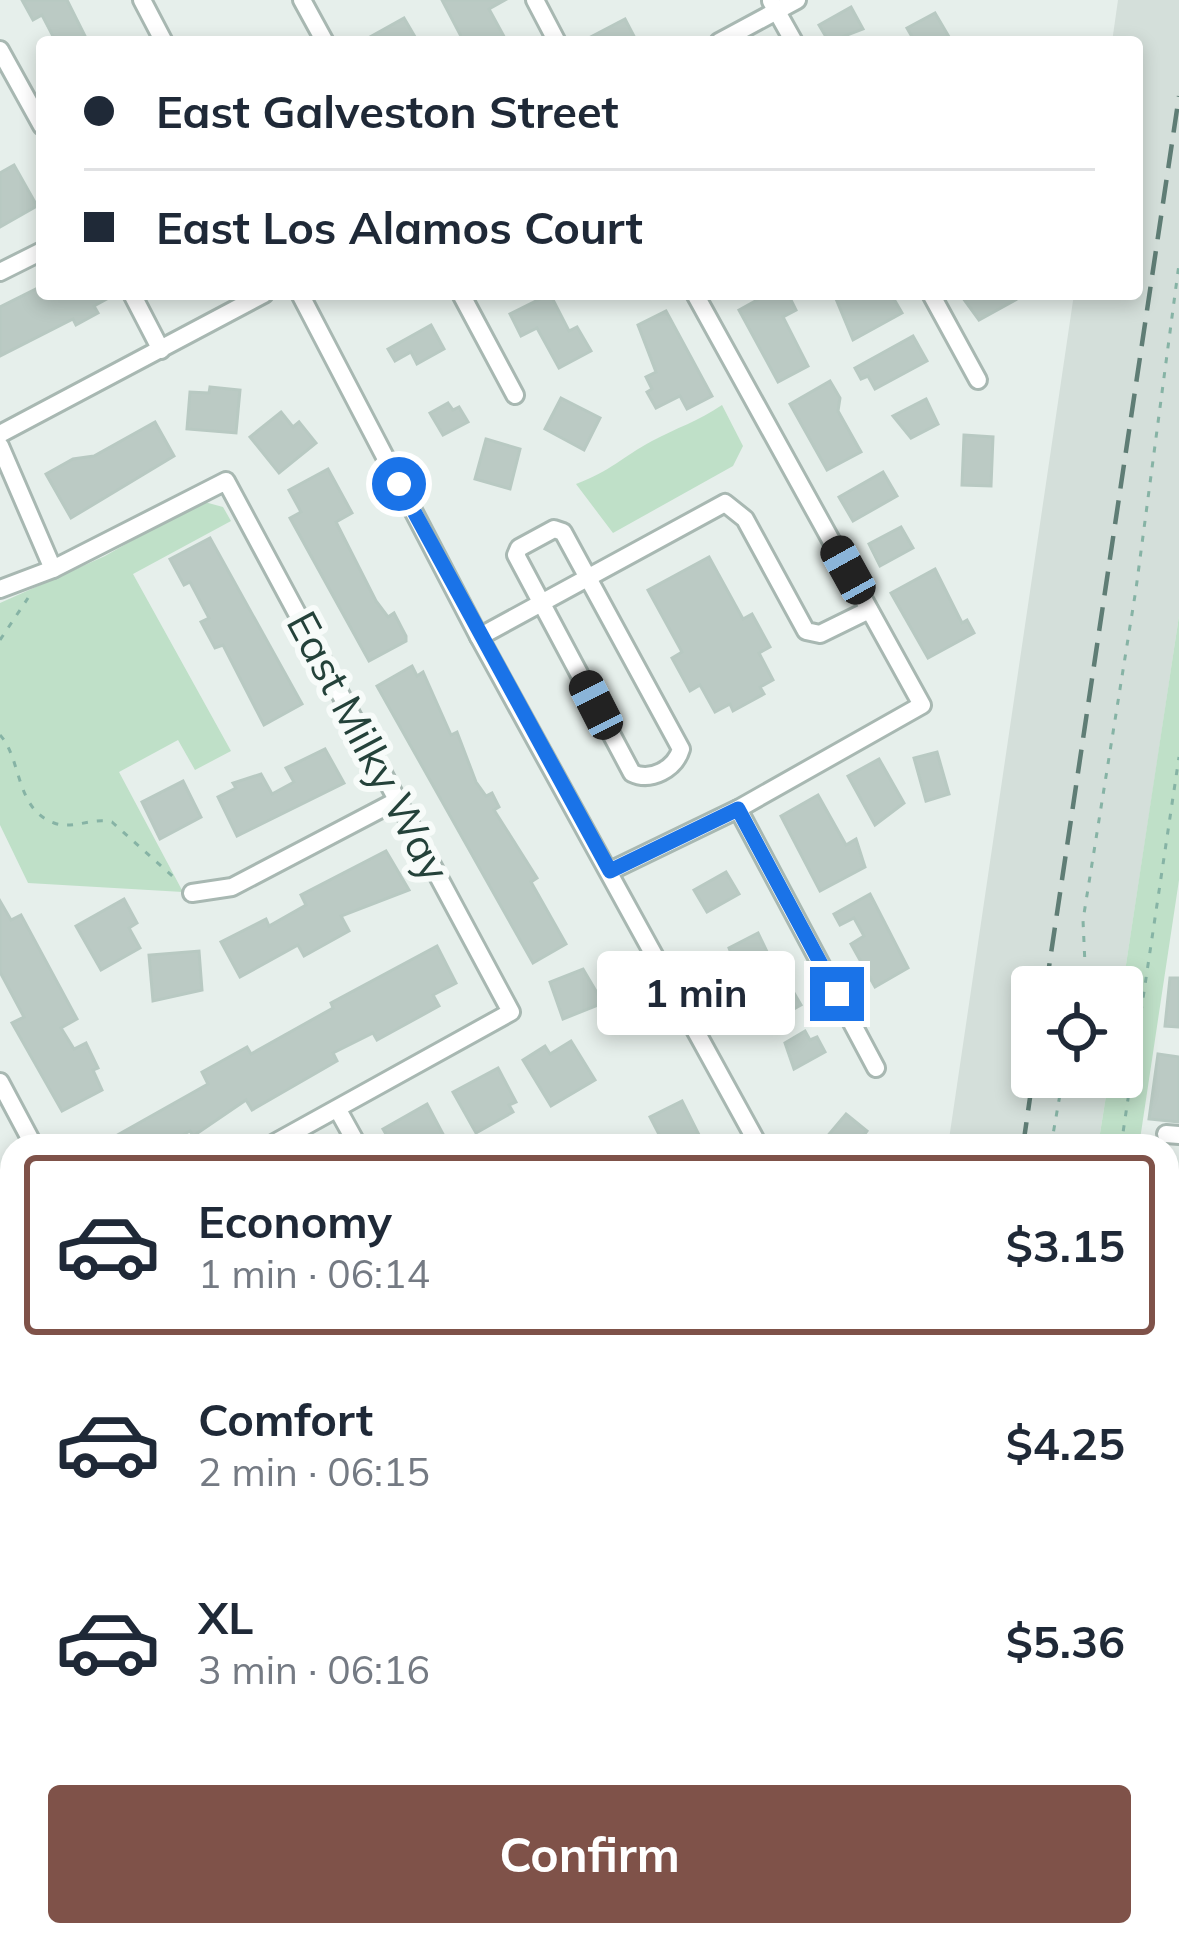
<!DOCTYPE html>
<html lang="en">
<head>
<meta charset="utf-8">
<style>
  body { margin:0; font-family:Mulish,sans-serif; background:#f2f2f3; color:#1f2937; height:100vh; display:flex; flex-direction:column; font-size:45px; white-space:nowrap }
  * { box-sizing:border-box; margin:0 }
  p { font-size:39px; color:#747a83 }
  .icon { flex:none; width:66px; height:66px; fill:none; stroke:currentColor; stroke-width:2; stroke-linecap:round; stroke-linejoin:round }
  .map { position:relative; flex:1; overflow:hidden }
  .sheet { position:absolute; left:0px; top:1134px; width:1179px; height:813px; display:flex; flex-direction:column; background:#fff; border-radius:36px 36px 0 0; box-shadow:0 6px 18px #0003 }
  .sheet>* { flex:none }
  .banner { position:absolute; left:36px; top:36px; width:1107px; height:264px; border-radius:12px; box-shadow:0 6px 18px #0003; display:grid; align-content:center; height:264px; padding:0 48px; background:#fff }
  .fabs { position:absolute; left:1011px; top:966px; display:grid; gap:24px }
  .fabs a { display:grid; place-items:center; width:132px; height:132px; border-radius:12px; background:#fff; box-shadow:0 6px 18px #0003; font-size:60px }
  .end { position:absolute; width:54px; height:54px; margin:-27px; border:15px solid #1a73e8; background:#fff; box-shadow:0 0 0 6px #fff }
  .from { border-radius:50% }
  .bubble { position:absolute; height:84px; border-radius:12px; background:#fff; box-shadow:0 6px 18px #0003; font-size:39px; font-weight:700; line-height:84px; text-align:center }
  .car { position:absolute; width:36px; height:72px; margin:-36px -18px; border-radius:15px; box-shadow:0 0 9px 3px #0007; background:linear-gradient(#222 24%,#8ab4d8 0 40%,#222 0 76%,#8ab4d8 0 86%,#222 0) }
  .banner b { display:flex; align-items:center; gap:42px; height:114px; font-size:45px }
  .banner b+b { border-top:3px solid #e0e1e3 }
  .banner i { width:30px; height:30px; background:#1f2937 }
  ul { padding:21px 0 0; list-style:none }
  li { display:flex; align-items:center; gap:36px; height:180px; margin:0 24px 18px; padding:0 24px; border:6px solid transparent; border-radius:12px }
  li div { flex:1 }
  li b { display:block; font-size:45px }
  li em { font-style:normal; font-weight:700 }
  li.on { border-color:#7f5249 }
  li>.icon { width:108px; height:108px; stroke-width:1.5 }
  .action { display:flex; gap:24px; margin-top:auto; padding:24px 48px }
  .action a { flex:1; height:138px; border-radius:12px; background:#7f5249; color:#fff; font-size:48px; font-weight:700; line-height:138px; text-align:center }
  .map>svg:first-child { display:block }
  .built { fill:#d4dfda }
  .green { fill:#bfe0c8 }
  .building { fill:#bbcac4; stroke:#b8c9c2; stroke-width:3 }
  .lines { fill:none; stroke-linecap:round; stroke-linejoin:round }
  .minor-casing { stroke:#a8b8b2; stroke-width:22 }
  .path { stroke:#86b3a5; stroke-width:3; stroke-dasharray:6 9; stroke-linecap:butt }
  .minor { stroke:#fff; stroke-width:16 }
  .rail { stroke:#5f7d75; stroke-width:4.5; stroke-dasharray:24 12; stroke-linecap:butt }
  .route { stroke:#1a73e8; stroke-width:15 }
  .labels { text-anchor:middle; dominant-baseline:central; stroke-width:12; stroke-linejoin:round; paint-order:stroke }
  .street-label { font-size:42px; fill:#24423a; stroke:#f7fbf9 }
</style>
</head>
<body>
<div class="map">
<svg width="1179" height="1946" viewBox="0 0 1179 1946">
  <rect width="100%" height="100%" fill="#e6efeb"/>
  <g class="built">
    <polygon points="1118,0 1179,0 1179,616 1153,789 1122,991 1032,987 1032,1077 1109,1077 1098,1146 948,1146 1074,294 1137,294 1137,42 1112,42"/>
    <polygon points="1167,1327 1179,1328 1179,1946 982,1946 984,1935 1167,1935"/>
    <polygon points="830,1935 980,1935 978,1946 828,1946"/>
  </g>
  <g class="green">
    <path d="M722,405L743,446L733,466L613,533L576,484C611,471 622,457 652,441C676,428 699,421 722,405Z"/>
    <polygon points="201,501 223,507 231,521 133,574 231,751 195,770 178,740 119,772 183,892 28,883 0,825 0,603 105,556"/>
    <polygon points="1179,616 1179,880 1139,1146 1098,1146 1109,1077 1122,1077 1122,991"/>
    <polygon points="1167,1183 1179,1185 1179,1328 1167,1327"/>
    <polygon points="1167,1411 1179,1416 1179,1582 1167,1580"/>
    <polygon points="1167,1625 1179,1627 1179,1898 1167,1896"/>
    <polygon points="209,1935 417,1935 414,1946 189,1946"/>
  </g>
  <g class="building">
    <polygon points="22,0 67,0 88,42 56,42 42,15 33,20"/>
    <polygon points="442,0 505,0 489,9 507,42 464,42"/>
    <polygon points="851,7 863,29 829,42 819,25"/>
    <polygon points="935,13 952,42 915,42 907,28"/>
    <polygon points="404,18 418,42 361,42"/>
    <polygon points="625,19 637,42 581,42"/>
    <polygon points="14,165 37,206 0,227 0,173"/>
    <polygon points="42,286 42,294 116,294 94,306 98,313 76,325 73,319 0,356 0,307"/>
    <polygon points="550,294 569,331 577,327 591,351 559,368 537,328 521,336 510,314"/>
    <polygon points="768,294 788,294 796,310 783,317 808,366 778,382 739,310"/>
    <polygon points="834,294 891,294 902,313 853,340"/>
    <polygon points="960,294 1026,294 979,320"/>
    <polygon points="666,311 712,396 687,409 680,396 656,408 647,392 652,389 646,377 656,372 638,325"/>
    <polygon points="431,325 444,349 417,364 411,352 395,361 388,349"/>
    <polygon points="913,336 927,361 875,389 868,376 861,379 855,368"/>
    <polygon points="830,381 840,398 838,411 861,452 827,470 790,404"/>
    <polygon points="210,387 240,390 236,433 187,429 190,392 209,393"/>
    <polygon points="561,398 600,418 584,450 545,429"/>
    <polygon points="926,399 938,424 911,438 893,416"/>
    <polygon points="448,403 453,410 459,407 468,422 443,435 430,413"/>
    <polygon points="281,412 293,427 299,422 316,443 279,473 250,437"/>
    <polygon points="155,422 174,456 71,518 46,474 73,459 94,456"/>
    <polygon points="964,435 993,437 991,486 962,485"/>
    <polygon points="486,439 520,449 510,489 475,479"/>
    <polygon points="328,469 352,513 336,522 376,601 388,617 394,613 406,636 406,641 369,661 290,518 301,512 289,490"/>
    <polygon points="883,472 897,496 853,521 839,497"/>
    <polygon points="901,527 913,548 880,566 869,544"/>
    <polygon points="210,538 302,704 264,725 223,645 215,648 201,622 209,618 190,582 184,585 170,559"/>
    <polygon points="709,557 743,619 752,614 770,647 759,653 773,680 760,687 764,694 733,711 730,704 715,712 700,685 690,691 672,658 682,652 648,590"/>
    <polygon points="935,569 962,623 967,620 974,633 928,658 891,593"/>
    <polygon points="412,666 417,676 423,672 451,735 457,732 476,782 486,796 492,793 499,807 494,810 537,878 531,882 566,944 533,963 377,686"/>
    <polygon points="325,749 344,783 237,836 218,797 236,788 233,783 261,774 272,794 294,782 286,768"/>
    <polygon points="937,752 949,794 926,801 914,758"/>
    <polygon points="879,759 904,803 875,825 848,776"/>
    <polygon points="183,781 201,817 160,839 142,802"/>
    <polygon points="818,795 846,845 856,839 865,867 820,891 781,816"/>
    <polygon points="386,851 409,890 341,916 349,931 304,956 298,945 240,977 221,942 266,919 269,926 306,905 301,895"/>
    <polygon points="726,872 739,894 707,912 694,890"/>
    <polygon points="870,894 908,968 875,987 851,944 864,936 854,918 840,925 834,914"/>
    <polygon points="124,899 137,923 129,928 140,948 101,970 76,926"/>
    <polygon points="0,901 11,920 21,915 77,1019 61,1028 74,1049 86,1043 98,1068 93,1070 102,1090 62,1111 12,1023 24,1017 0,972"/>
    <polygon points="758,933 771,960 740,977 729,948"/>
    <polygon points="437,946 456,983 433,995 439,1006 377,1040 373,1033 333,1053 337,1061 252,1110 246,1100 193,1136 190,1131 162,1146 98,1146 208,1084 202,1072 247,1047 251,1054 333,1008 331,1003"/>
    <polygon points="199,951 202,990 153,1001 149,955"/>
    <polygon points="583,969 603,1003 563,1019 550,982"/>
    <polygon points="1170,978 1179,978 1179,1027 1165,1026"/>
    <polygon points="787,981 801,1005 774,1020 755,999"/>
    <polygon points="805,1031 810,1040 817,1037 825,1052 794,1069 785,1043"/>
    <polygon points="571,1041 595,1080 551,1106 523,1060 545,1046 550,1054"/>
    <polygon points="1158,1054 1179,1057 1179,1122 1149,1119"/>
    <polygon points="498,1068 516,1102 509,1105 513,1112 476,1133 453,1092"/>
    <polygon points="682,1101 701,1139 665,1146 650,1117"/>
    <polygon points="427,1104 445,1138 431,1146 393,1146 383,1129"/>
    <polygon points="846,1114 867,1131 856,1146 834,1146 825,1139"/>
  </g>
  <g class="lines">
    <g class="minor-casing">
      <g id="minor">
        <polyline points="142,0 164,42"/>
        <polyline points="302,0 325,42"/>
        <polyline points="535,0 557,42"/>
        <polyline points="771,1 794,42"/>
        <polyline points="719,42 797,0"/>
        <polyline points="0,50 42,126"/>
        <polyline points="0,272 42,251"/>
        <polyline points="132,294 161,350"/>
        <polyline points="300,294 479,637 759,1146"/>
        <polyline points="461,294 515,395"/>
        <polyline points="931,294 978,380"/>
        <polyline points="0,434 264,294"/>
        <polyline points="0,446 53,569"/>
        <path d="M554,529L563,532L681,749C675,769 651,782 632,773L516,555L519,548Z"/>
        <polyline points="0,589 53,569 226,481 511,1012 269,1146"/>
        <polyline points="479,637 725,503 745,519 806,631 820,634 869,610"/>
        <polyline points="738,809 876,1068"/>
        <polyline points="610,871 738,809 922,705 695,294"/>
        <polyline points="192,893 232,887 398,800"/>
        <polyline points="0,1082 34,1146"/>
        <polyline points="338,1110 358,1146"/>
        <polyline points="1166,1134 1179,1135"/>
        <polyline points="0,1288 12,1282"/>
        <polyline points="0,1583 12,1576"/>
        <polyline points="0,1848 12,1870"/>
        <polyline points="47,1935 53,1946"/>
        <polyline points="686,1946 688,1935"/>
      </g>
    </g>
    <g class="path">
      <polyline points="0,640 28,598"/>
      <path d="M0,735C22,759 15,809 54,823C73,830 92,817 112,822L178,881"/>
      <polyline points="1086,987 1083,920 1136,589 1179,264"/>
      <polyline points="1051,1146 1063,1077"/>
      <polyline points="1121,1146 1179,757"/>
      <polyline points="1167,1187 1179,1189"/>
      <polyline points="932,1946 933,1935"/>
      <polyline points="986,1946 987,1935"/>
    </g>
    <use href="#minor" class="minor"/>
    <g class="rail">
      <polyline points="1046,987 1179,96"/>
      <polyline points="1023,1146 1033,1077"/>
      <polyline points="903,1946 905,1935"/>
    </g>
  </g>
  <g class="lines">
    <polyline class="route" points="399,484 610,871 738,809 837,994"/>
  </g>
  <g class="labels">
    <g class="street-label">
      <text transform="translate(369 746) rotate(62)">East Milky Way</text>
    </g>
  </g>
</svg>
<div class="fabs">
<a><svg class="icon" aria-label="locate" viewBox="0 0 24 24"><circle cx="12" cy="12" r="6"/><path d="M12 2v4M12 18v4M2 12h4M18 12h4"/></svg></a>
</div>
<i class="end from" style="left:399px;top:484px"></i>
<i class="end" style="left:837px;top:994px"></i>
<div class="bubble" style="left:597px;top:951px;width:198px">1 min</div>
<i class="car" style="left:848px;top:570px;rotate:331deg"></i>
<i class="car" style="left:596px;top:705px;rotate:333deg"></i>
<div class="banner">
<b><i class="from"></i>East Galveston Street</b>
<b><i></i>East Los Alamos Court</b>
</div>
<section class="sheet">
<ul>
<li class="on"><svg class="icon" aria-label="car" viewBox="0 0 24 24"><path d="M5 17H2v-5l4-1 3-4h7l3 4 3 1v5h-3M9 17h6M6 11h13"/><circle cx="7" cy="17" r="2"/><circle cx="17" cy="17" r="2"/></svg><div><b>Economy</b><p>1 min · 06:14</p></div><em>$3.15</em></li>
<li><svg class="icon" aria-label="car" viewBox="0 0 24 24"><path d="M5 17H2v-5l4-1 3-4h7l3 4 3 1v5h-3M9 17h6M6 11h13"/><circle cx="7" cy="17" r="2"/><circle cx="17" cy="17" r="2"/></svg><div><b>Comfort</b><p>2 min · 06:15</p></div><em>$4.25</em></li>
<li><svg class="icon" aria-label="car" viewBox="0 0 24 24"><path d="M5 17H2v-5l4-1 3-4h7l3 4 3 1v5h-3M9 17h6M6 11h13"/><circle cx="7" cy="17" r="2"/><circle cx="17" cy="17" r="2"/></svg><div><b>XL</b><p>3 min · 06:16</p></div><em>$5.36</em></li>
</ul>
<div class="action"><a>Confirm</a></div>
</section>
</div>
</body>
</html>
